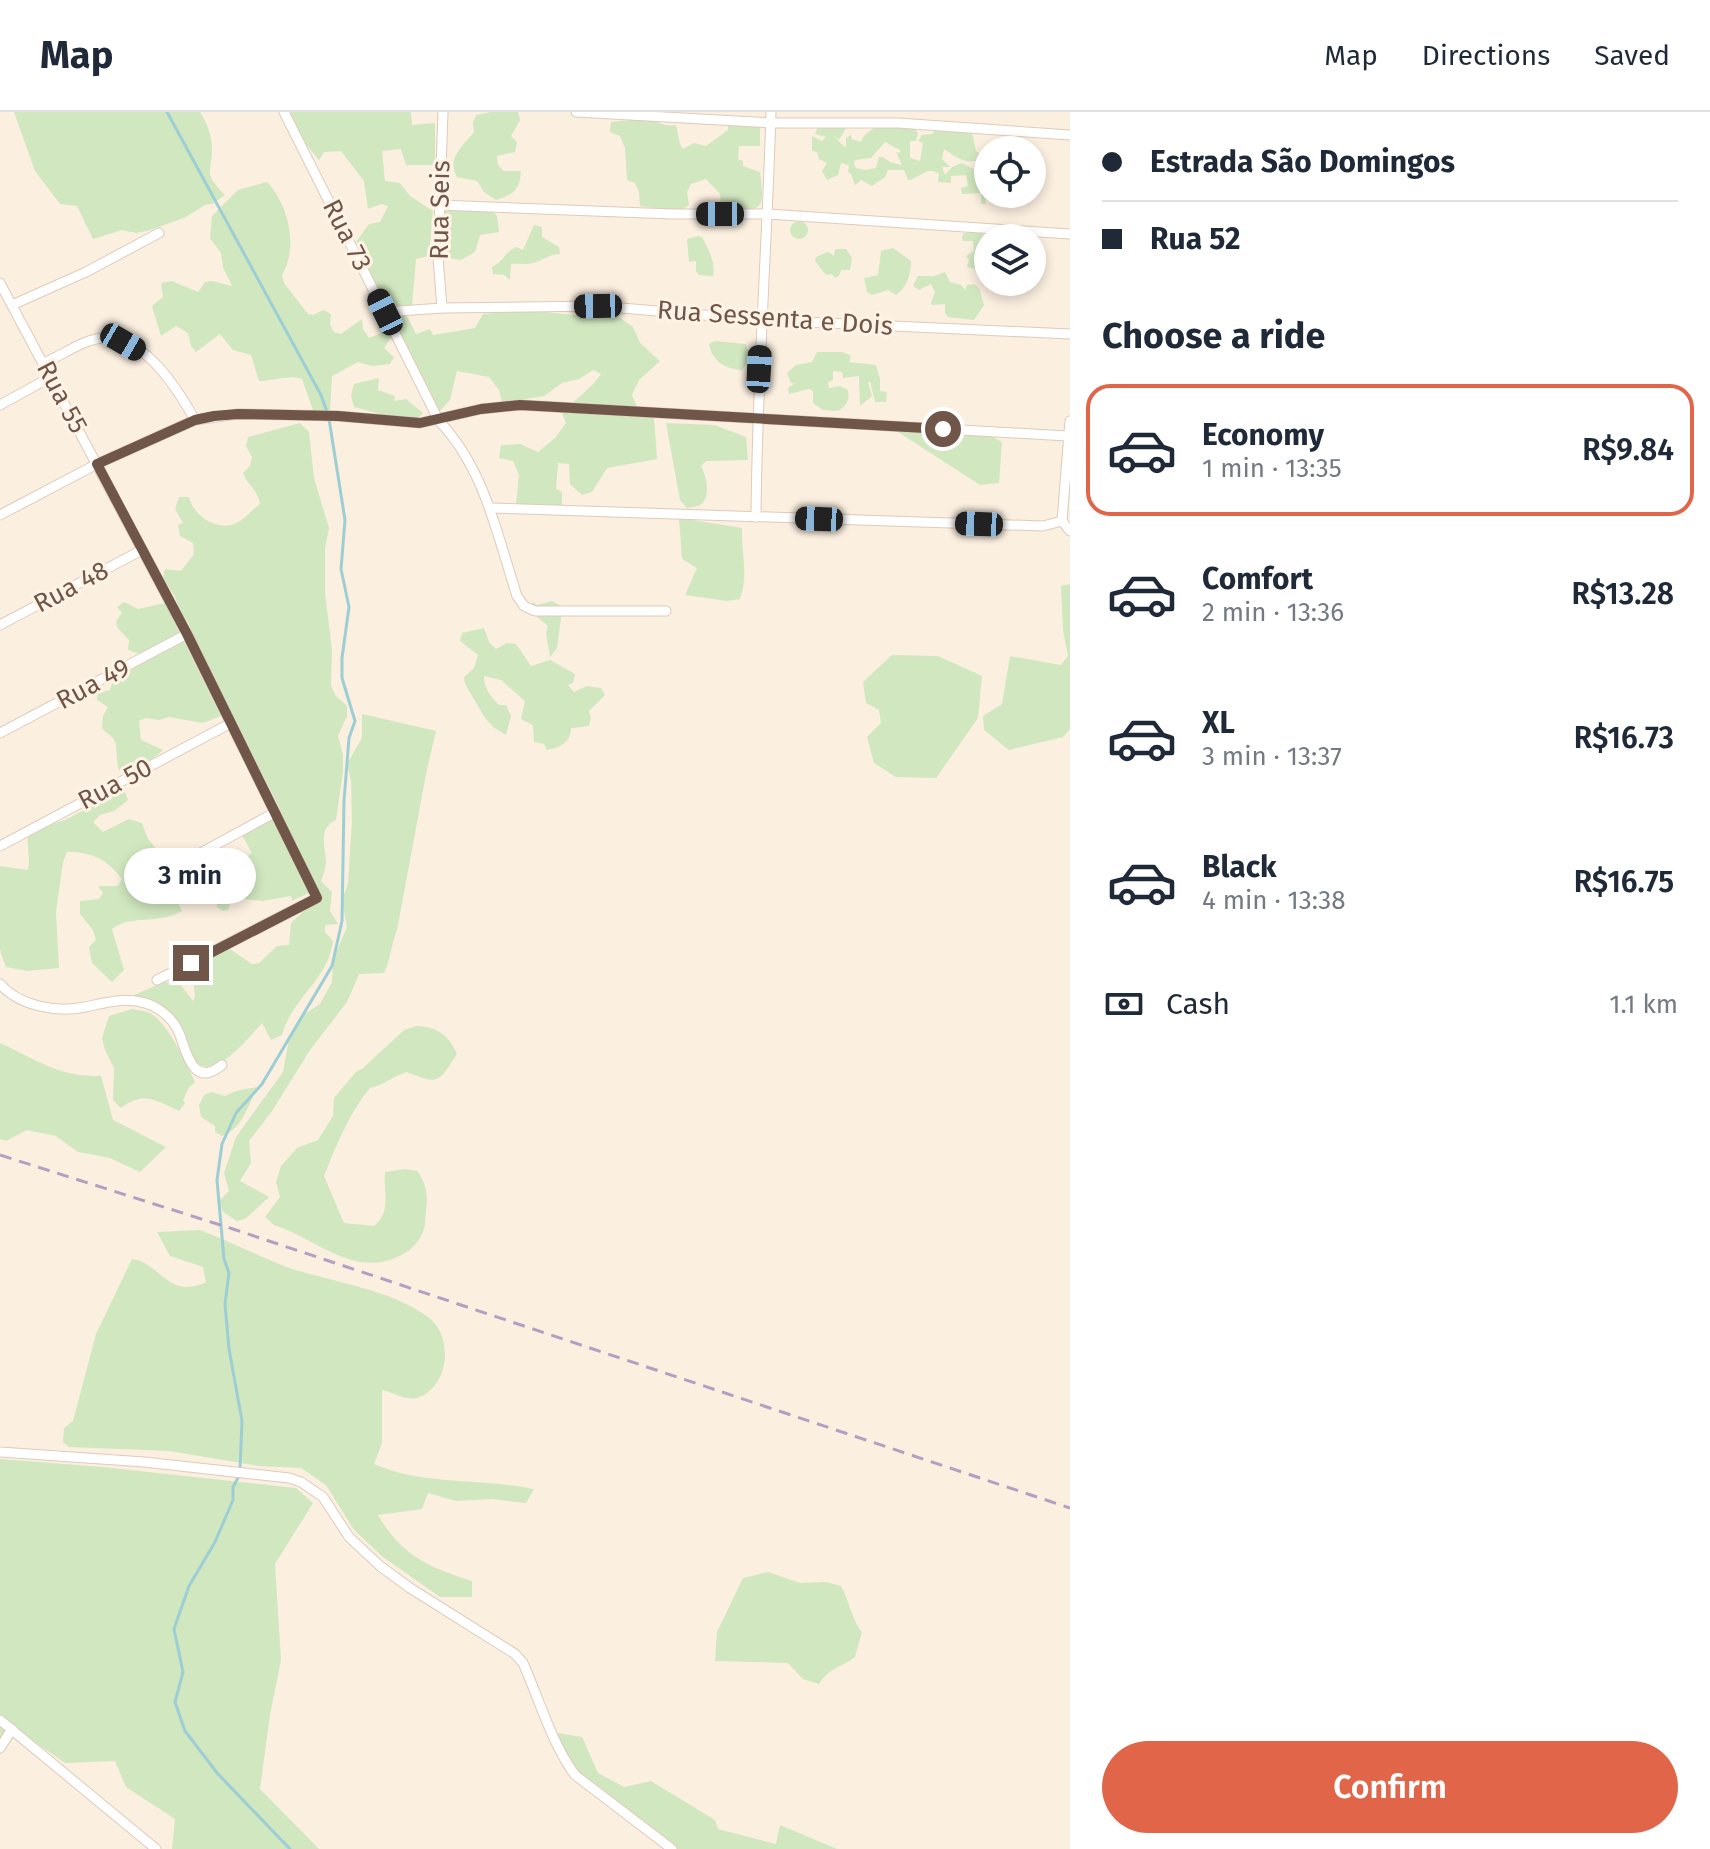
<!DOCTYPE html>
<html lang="en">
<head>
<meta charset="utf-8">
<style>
  body { margin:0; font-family:"Fira Sans",sans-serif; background:#f6f6f7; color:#1f2937; height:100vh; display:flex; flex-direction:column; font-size:30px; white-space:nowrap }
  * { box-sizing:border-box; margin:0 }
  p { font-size:26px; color:#747a83 }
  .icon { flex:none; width:44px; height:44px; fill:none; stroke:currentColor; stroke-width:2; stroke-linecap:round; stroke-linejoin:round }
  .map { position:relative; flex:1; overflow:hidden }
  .side { display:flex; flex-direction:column; background:#fff; width:640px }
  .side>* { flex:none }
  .banner { display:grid; align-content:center; height:176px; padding:0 32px; background:#fff }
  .tools { position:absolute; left:974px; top:24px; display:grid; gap:16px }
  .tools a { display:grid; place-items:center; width:72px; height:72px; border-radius:50%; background:#fff; box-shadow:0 4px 12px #0003; font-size:40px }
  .end { position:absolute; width:36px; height:36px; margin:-18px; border:10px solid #705549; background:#fff; box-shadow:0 0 0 4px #fff }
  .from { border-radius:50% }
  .bubble { position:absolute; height:56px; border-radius:28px; background:#fff; box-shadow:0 4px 12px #0003; font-size:26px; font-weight:600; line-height:56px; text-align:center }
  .car { position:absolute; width:24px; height:48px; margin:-24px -12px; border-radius:10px; box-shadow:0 0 6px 2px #0007; background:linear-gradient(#222 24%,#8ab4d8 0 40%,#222 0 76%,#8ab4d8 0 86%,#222 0) }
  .banner b { display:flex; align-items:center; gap:28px; height:76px; font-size:30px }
  .banner b+b { border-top:2px solid #e0e1e3 }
  .banner i { width:20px; height:20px; background:#1f2937 }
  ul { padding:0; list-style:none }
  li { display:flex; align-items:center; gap:24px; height:132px; margin:0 16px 12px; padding:0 16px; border:4px solid transparent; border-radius:24px }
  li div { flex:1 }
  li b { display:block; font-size:30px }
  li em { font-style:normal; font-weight:600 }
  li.on { border-color:#e06549 }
  li>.icon { width:72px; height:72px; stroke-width:1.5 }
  h2 { padding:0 32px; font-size:36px; line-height:96px }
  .pay { display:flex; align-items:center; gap:20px; height:88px; padding:0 32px; font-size:30px }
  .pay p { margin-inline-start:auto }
  .button { display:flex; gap:16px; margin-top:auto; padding:16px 32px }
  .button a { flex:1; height:92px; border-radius:48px; background:#e06549; color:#fff; font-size:32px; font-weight:600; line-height:92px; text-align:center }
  header { display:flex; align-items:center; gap:48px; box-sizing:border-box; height:112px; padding:0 40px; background:#fff; border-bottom:2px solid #e0e1e3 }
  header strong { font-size:38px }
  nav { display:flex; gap:44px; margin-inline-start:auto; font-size:28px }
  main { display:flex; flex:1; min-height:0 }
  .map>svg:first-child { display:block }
  .green { fill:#d1e7c0; fill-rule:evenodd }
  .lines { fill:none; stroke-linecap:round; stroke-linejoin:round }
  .stream { stroke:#9dced4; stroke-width:3 }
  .street-casing { stroke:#decbbc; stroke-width:11 }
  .street { stroke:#fff; stroke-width:9 }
  .rail { stroke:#b1a0c2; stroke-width:3; stroke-dasharray:12 8; stroke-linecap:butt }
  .route { stroke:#705549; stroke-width:10 }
  .labels { text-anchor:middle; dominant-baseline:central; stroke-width:6; stroke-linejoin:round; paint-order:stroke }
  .street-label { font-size:26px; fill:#705549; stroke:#fef3e5 }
</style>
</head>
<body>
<header>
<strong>Map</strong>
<nav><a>Map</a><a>Directions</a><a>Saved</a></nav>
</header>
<main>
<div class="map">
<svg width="1070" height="1737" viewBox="0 0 1070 1737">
  <rect width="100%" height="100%" fill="#fbefe0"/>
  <g class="green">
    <path d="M14,0H200C207,11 212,24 212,37C212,62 202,60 225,83L212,92L205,93L184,106L150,118L136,121L122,118L93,127L77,94L60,92L35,59Z"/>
    <polygon points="292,0 411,0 412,13 435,11 435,53 406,53 401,37 382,39 385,69 400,71 410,84 433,99 429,144 416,147 412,193 386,193 356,130 369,112 380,110 388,94 381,92 368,97 364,69 341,39 324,40 319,48 306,32 289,2"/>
    <path d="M492,0H518L520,8L511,24L517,30L515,40L497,44L498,53L504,59H521C520,78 513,83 496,88L484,80L477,69L457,65C446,46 463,34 474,20L473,10L476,3Z"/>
    <path d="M639,2C652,7 664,16 676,13L680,32L683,37L694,31L706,34L728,18V13L760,15V34H739L738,47L743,49V54L760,60C765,100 763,97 725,100L721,96L720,82L706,67L691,72L687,80L689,93L679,100L640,94L639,80L635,71L627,68L625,36L620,24L610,20L611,10L630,8Z"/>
    <path d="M849,11L839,28L833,24L846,36V26L851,23L852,27L861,30L864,24L876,14L913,15L918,21L916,29H910V46L920,49L923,31L918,29L922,23L932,22L937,16L972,21L976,39L980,42L978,48C965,53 955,44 944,37L942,47L950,55H942L945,63L952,55L962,51L977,59L988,56V68L984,72L986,92H981V81L962,82L961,76L968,74L966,63L951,64V71L938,70L939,62C927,53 919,67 908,68L904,58H888L885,65L872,74L861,68L855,73L851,62L848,60L849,53L841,51L838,63L827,68L822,59L827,51L819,47L817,40L812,39V24L822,29L826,25L815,22L819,12ZM885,30L900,38V41L896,40L902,53L890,50L883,45H879L876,56L866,58L856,56L854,52L855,48L871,46Z"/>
    <path d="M267,70C288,92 299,135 282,163L284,171L308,202L313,203L324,198L331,202L330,212L334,220L341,222L362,207L363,217L369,226L386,219L392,224L384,236L394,245L390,252L372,254L358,250L332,264L330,300L314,301L302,267C290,262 273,269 259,269L251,243L233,238L220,222L196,240L191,234L188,221L176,214L161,224L152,194L163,185L161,171L172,169L198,180L205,170L212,169L232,174L223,155L221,141L210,126L212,104L238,78Z"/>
    <polygon points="489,96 497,104 499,120 480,123 475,140 461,148 441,145 445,97"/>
    <circle cx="799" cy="118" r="9"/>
    <path d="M534,113L542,115V125L559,135L560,142C549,142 544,148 533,151C525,153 519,151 511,152L510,168L504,163L493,162L492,155C503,150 505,140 516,135L523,138Z"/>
    <polygon points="968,120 983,121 985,127 982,128 988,135 987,160 967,155 969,148 966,144 974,139 973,129 963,129 962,126 963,122"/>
    <path d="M698,124L702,125C708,137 716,150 713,164L699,163L696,159V149L689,150L687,127Z"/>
    <path d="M893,136L911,149C911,162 907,176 896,183L888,178L872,183L867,180L864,166L878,163L881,139Z"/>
    <polygon points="835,137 846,137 852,146 850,158 841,158 839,164 835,166 832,162 826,163 815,149 816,145 828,140 834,144"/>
    <polygon points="945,160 950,170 961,173 965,178 967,173 974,172 979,176 984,193 974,208 948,205 945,201 945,192 932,193 931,191 935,180 931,172 919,178 913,174 918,164 934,164"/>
    <path d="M526,198L573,203H616L633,215L640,231L660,249L639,268L632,283L637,295L654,304L657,347L607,356L592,380L582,383L570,372L569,352L558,351L556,377L562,380V394L527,395L516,392L519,363L513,349L499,346L501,333L520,332L538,340L556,325L566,311L562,301C574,288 592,276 601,262L593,258L579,267L562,271L544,284L502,291L499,278L489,265L457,259L450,288L439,300L392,207L406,202L416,222L430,217L433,223L475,216L483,202Z"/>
    <path d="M715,229L746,232L750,246L742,258C725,257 712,249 709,232Z"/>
    <path d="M817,240H843L851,244L849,250L876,253L880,267V279L887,280L886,290H875L870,269L868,271L872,284L860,294L859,264L843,266L842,260L833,259V268L828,270L829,276L840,274L848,278C850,289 846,294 838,299L823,298L813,291V279L809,277L789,282L788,276L795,271H791L787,261L796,253L812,250Z"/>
    <polygon points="379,266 378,278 395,284 394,289 406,287 423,301 417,307 392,305 354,295 351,283 354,272"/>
    <path d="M300,311L309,320L314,366L329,416L325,436V481L332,538L331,574L336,584L347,594V604L338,624L343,643V659L336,708C318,716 325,733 326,749C326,756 323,763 321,769L332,780L330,799L338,812L325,813V820L333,829C328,868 292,886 282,923L271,928L262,911C245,930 204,982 188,937C183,925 185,913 173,904C162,895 146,890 134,883L164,870L179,871L193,889L195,884L191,851L227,835L252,852L259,851L277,834L289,833L291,811L310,793L319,789L321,783L315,778L292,789L291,784L263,789L236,786L231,789L228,798L222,799L217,795L216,783L227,779L241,766L237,745L243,747L252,741L242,723L278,702L279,695L195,529L188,510L182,504L175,485L163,466L165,457L181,459L194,442L193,431L180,424L178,413L183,411L175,397L179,385H189C193,403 216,419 234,412C245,408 251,398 260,392C258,378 248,374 243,361L250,354L252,345L246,334L248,325Z"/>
    <path d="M666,311L715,313L746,325L748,348L706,349L701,354C706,363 712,385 700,393C699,394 688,396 687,396L680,388Z"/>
    <polygon points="895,318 988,322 1002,330 999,371 980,373"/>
    <path d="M679,406L742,416C741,441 749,463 740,487L727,489L685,483L697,456L682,447Z"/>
    <polygon points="1070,472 1070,617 1063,625 1009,638 984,618 983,604 1002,592 1010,544 1061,553 1068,544 1063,518 1061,474"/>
    <polygon points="552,489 561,494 562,499 557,536 550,545 546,521 548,514 529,498 533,490 537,493"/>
    <path d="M124,490L138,497L165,491L221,604L203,611L169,605L159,608L146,606L139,609L141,628L163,638C153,649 132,657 119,658C115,648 119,632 112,625C109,622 105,620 102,616L103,604L108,595L97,588V581L110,578L112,571L143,543L128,538L129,528L117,515L116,509L122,501L117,495Z"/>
    <path d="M484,516L489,530L496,537L507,531L516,532L531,554L550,548L575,562L573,571L568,573L574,580L587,574L601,576L605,583L589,599L591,605L589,614L571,616C571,630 560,636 547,638L544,632L534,630L533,613L521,607L525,589L501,568L484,564C484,576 490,584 499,593H506L511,604L506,623L493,615L485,606L465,572L464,565L474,556L478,543L460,529L462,521Z"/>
    <polygon points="892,543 938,544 982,564 978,606 936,666 896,665 874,651 867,625 881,611 879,598 866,591 863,570"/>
    <path d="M362,602L436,619L427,657L397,818C391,832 391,847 384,861L359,862L347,890L310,938L272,999L249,1029L251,1051L240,1069L269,1085L245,1107L237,1109L223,1100L219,1089L229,1079L224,1061L236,1025L283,960L289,927L303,903L320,892L332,870L333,848L347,815L342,789L348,771L352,710L351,668L347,652L362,626Z"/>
    <path d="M124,677L128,688L114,699L100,703L93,710L103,720L129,707L142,711L148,727L165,747L167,768L182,799C159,813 131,802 112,817L124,858L112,870L92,851L89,835L96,828L93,818L80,802V789L99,787L103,781L98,774H118L122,767C108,748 91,739 67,740L63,750L56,800L59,856L27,859L6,855L0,838V754L28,758C31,744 26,733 28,719L65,708Z"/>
    <path d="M132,897C137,898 146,899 150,901C168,911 186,951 195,970L189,975L183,988L185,991L179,999C155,988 144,979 121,996L113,988L114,956L105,938L102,926L109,904Z"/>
    <path d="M417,914C437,915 449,923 457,942C438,971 439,973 407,960C393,964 384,973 370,976C349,1001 336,1034 324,1064L344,1111L374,1114C392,1099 383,1081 385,1060L405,1057L417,1059C431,1077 426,1092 425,1112C424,1123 415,1135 405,1141C357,1170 318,1127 274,1113L265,1105L280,1085L276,1070L281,1054L297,1036L318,1028L333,1004L334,986L356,960L362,957L404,918Z"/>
    <path d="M0,931C38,948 58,965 101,964L113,1008L166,1035L140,1060L110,1046L78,1040L56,1024L27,1018L6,1029L0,1027Z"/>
    <path d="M257,975C249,992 242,1018 222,1024L215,1020V1014L201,1005L199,993L204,983L212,980L225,984C235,978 245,977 257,975Z"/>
    <path d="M200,1118C229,1129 256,1143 284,1154C331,1171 387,1175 428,1205C454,1224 450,1275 417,1286C407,1289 392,1280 382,1278V1331L374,1352C424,1374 481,1366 534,1377L526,1391L492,1387L456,1389L428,1381L422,1397L378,1403C402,1444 428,1455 472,1469V1485H440L383,1445L354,1418L326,1373L301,1356L259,1354L169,1339L69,1335L63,1330L64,1316L73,1309L96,1222L132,1147C152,1148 166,1176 187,1175C193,1175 201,1172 206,1171L203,1155L170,1144L157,1120Z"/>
    <polygon points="0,1347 103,1355 296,1376 313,1391 275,1452 281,1548 270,1603 260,1677 319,1737 172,1737 175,1707 126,1675 115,1649 65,1651 19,1619 0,1643"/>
    <path d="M768,1460L800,1471L826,1470L841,1474C849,1489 853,1510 862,1520L855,1545C840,1556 829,1556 819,1572L803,1567L788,1551L715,1549L717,1520L743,1466Z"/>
    <polygon points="551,1620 582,1625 598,1661 624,1675 651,1669 715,1708 718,1717 776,1732 780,1713 837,1737 672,1737 575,1663"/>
  </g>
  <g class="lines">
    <g class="stream">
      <polyline points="167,0 321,283 327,300"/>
      <polyline points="240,1357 242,1309 229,1237 225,1192 229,1161 224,1147 217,1068 222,1032 236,1001 262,972 332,854 342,809 344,689 349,626 355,609 342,566 342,546 349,495 341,457 345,408 329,307"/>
      <polyline points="239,1364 233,1375 233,1388 215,1430 189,1474 174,1517 183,1560 175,1590 185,1619 218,1662 290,1737"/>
    </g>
    <g class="street-casing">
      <g id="street">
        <path d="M284,0L439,309C485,357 497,423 517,484L524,494L535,499H666"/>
        <polyline points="576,0 771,11 898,11 1070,23"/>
        <polyline points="439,93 672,102 768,102 1070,122"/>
        <polyline points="0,171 187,522 317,786 157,868"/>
        <polyline points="12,193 86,160 159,121"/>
        <polyline points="442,196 438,145 443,0"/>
        <polyline points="385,200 442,196 598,194 762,208 1070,222"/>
        <path d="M44,251C63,243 86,225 107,226C147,227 178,278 195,308"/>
        <polyline points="0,293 51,265"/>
        <polyline points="492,396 1043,414 1062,409"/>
        <polyline points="0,403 97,352 195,308 238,302 338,304 420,311 481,297 520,293 1067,324"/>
        <path d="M756,405C757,270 767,135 771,0"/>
        <polyline points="1062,409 1070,309"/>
        <polyline points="1062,409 1070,419"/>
        <polyline points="0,513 142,438"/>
        <polyline points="0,621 187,522"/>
        <polyline points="0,734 231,611"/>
        <polyline points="195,744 274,701"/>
        <path d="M0,872C19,894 57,901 85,895C109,890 126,884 151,893C164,899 175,910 180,923C187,943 194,976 222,953"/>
        <path d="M0,1340L144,1350L289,1366L301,1370L323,1385L349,1425L380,1454L410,1476L515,1542L523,1551C540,1589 551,1630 575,1663L672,1737"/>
        <polyline points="0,1608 156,1737"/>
        <polyline points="0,1636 12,1617"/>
      </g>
    </g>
    <use href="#street" class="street"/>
    <polyline class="rail" points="0,1043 236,1118 1070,1396"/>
  </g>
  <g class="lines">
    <polyline class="route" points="191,851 317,786 187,522 97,352 195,308 214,304 238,302 338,304 420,311 481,297 520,293 943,317"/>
  </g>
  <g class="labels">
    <g class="street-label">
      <text transform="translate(440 98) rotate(-89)">Rua Seis</text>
      <text transform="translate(347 123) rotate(63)">Rua 73</text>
      <text transform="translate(775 206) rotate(4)">Rua Sessenta e Dois</text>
      <text transform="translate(62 285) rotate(62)">Rua 55</text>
      <text transform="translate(71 475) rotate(-28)">Rua 48</text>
      <text transform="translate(93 572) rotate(-28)">Rua 49</text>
      <text transform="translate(115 672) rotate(-28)">Rua 50</text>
    </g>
  </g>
</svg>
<div class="tools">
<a><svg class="icon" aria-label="locate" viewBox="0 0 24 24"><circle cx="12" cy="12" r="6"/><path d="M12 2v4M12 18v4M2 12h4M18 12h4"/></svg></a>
<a><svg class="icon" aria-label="layers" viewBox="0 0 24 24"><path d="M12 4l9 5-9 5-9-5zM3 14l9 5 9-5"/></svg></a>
</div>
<i class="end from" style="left:943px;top:317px"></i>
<i class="end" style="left:191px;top:851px"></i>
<div class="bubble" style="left:124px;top:736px;width:132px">3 min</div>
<i class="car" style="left:720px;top:102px;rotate:270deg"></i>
<i class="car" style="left:598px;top:194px;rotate:269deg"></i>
<i class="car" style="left:385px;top:200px;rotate:334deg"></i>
<i class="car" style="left:123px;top:230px;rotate:120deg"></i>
<i class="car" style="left:759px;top:257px;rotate:3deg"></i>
<i class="car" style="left:819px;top:407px;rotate:272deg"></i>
<i class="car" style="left:979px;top:412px;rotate:272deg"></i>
</div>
<section class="side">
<div class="banner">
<b><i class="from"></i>Estrada São Domingos</b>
<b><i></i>Rua 52</b>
</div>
<h2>Choose a ride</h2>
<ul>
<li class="on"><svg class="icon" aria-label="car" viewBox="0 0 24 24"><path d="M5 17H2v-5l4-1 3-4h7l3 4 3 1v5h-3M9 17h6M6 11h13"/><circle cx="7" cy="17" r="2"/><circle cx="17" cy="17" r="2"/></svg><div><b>Economy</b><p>1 min · 13:35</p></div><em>R$9.84</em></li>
<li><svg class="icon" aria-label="car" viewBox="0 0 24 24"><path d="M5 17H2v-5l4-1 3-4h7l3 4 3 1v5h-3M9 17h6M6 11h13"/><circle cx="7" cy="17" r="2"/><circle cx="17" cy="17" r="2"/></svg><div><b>Comfort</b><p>2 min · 13:36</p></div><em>R$13.28</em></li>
<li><svg class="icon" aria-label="car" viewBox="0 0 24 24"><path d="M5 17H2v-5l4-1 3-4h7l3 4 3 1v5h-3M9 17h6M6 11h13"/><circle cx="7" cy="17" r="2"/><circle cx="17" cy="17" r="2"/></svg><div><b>XL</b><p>3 min · 13:37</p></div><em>R$16.73</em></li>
<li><svg class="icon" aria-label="car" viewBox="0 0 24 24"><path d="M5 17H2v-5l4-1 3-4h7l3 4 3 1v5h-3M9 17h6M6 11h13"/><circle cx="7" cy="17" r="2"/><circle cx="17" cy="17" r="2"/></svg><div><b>Black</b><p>4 min · 13:38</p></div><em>R$16.75</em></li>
</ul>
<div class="pay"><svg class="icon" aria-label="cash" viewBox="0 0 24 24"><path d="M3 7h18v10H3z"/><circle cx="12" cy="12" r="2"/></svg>Cash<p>1.1 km</p></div>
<div class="button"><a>Confirm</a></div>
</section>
</main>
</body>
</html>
